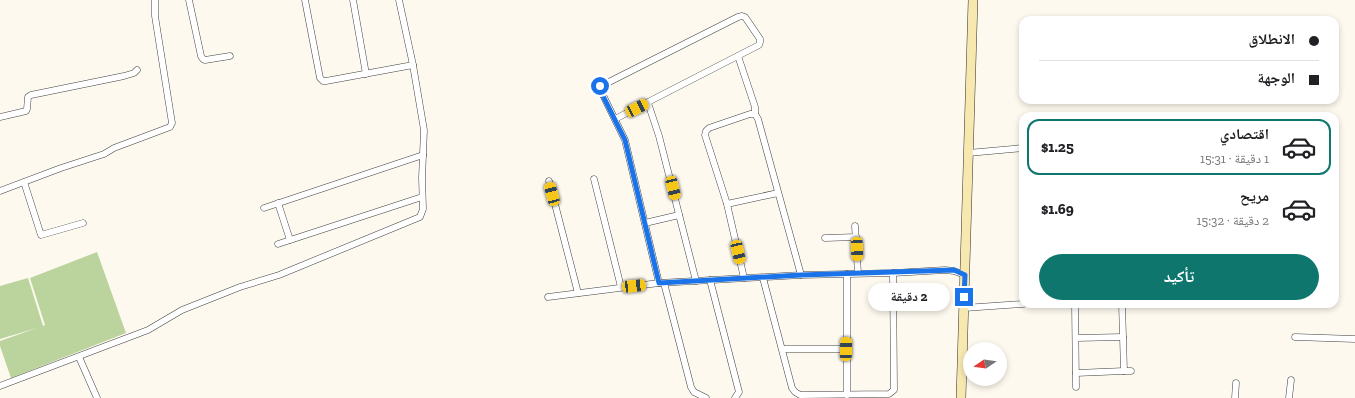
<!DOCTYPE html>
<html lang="ar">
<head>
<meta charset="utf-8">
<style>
  body { margin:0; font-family:"Zilla Slab","Noto Naskh Arabic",serif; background:#f6f6f6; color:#202124; direction:rtl; height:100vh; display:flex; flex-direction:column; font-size:15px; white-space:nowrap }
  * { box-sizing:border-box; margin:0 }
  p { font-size:13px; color:#757577 }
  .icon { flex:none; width:22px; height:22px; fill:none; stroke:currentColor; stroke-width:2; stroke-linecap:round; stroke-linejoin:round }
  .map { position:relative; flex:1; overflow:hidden; direction:ltr }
  .drawer { position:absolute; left:1019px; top:112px; width:320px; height:196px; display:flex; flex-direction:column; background:#fff; border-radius:12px; box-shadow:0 2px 6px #0003; direction:rtl }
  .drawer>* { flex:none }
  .banner { position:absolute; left:1019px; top:16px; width:320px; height:88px; border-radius:12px; box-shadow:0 2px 6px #0003; direction:rtl; display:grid; align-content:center; height:88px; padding:0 20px; background:#fff }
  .needle { width:26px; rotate:257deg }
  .buttons { position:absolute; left:963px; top:342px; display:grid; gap:8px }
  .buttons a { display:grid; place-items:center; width:44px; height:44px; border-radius:50%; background:#fff; box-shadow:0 2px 6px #0003; font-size:20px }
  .end { position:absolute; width:18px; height:18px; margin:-9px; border:5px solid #1a73e8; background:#fff; box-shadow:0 0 0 2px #fff }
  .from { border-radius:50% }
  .bubble { position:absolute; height:28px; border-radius:14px; background:#fff; box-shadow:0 2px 6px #0003; font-size:13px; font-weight:800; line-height:28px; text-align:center; direction:rtl }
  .car { position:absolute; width:12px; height:24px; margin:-12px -6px; border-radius:5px; box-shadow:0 0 3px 1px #0007; background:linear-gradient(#f5c518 24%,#345 0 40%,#f5c518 0 76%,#345 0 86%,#f5c518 0) }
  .banner b { display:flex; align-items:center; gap:14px; height:38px; font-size:15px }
  .banner b+b { border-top:1px solid #e0e0e0 }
  .banner i { width:10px; height:10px; background:#202124 }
  ul { padding:7px 0 0; list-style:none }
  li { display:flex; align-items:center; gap:12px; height:56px; margin:0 8px 6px; padding:0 12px; border:2px solid transparent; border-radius:12px }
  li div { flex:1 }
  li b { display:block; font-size:15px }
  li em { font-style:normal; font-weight:800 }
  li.on { border-color:#0f766e }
  li>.icon { width:36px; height:36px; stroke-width:1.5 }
  .primary-button { display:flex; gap:8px; margin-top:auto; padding:8px 20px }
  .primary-button a { flex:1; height:46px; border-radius:24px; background:#0f766e; color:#fff; font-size:16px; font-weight:800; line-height:46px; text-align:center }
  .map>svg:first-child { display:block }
  .forest { fill:#bbd49d }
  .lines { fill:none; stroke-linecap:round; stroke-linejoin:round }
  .street-casing { stroke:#404040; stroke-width:7 }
  .secondary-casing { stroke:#2f2f2f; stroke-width:10 }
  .street { stroke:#fff; stroke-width:6 }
  .secondary { stroke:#f7e8b0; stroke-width:9 }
  .route { stroke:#1a73e8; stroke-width:5 }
</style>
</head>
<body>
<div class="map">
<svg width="1355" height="398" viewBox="0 0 1355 398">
  <rect width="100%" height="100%" fill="#fdf9ef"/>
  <polygon class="forest" points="97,252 126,333 11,378 0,346 0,341 37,328 0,339 0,286 28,278 43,326 45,325 30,278"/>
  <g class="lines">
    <g class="street-casing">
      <g id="street">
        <polyline points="189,0 201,56 203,59 205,60 230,56"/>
        <polyline points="305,0 320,78 323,81 326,81 413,65"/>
        <polyline points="353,0 366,74"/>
        <polyline points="738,56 755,107 755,114"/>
        <polyline points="648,103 659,136 696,281"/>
        <polyline points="0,117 26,111 27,109 28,97 31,95 124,76 134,73 137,70"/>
        <polyline points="615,119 759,45 760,42 760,39 745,17 742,16 738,17 601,86 600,89 625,140 659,283"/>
        <polyline points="968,153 1023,148"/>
        <polyline points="594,179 621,287"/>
        <polyline points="549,181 578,293"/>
        <polyline points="24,182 41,235 83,223"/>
        <polyline points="0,191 61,168 104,154 114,148 170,127 172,123 155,16 155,0"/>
        <polyline points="278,203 290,240"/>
        <polyline points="727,204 778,193"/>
        <polyline points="264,208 423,155"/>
        <polyline points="645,223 679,215"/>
        <polyline points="855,226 858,273"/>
        <polyline points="825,238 856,237"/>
        <polyline points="278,244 422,197"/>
        <polyline points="744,278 727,204 705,135 706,131 709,128 750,114 755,114 758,119 801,275"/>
        <polyline points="763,278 792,388 795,392 800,395 889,394 894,390 893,273"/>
        <polyline points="710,280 739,392 735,398"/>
        <polyline points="664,283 691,387 694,392 706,398"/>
        <polyline points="548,297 659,283 801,275 893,273 945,270 954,271 965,275"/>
        <polyline points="1075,304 1076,387"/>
        <polyline points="1122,304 1124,371 1131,371"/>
        <polyline points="964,308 1023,304"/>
        <polyline points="1295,337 1355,339"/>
        <polyline points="1076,338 1123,337"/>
        <polyline points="783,349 846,349"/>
        <polyline points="79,357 97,398"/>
        <polyline points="1076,373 1124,371"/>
        <polyline points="0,386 148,330 182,310 240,287 279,275 420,217 423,209 422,178 424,130 413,65 399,0"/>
        <polyline points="847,395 847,274"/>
        <polyline points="1235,398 1236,383"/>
        <polyline points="1289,398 1291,380"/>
      </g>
    </g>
    <g class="secondary-casing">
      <polyline id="secondary" points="961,398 973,0"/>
    </g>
    <use href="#street" class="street"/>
    <use href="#secondary" class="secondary"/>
  </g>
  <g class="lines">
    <polyline class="route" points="600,86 600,90 625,140 659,283 801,275 954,270 965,275 964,297"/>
  </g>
</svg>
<div class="buttons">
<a><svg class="needle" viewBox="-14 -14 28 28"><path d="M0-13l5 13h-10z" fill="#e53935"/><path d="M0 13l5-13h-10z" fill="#757577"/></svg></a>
</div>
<i class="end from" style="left:600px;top:86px"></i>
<i class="end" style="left:964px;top:297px"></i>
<div class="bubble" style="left:868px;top:283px;width:82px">2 دقيقة</div>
<i class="car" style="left:637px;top:108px;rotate:64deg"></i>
<i class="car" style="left:673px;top:188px;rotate:166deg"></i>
<i class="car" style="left:552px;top:194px;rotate:345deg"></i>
<i class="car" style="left:857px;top:249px;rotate:178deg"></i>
<i class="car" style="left:738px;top:252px;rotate:167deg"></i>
<i class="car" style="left:634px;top:286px;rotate:84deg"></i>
<i class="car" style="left:846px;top:349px;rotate:1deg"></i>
<div class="banner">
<b><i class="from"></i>الانطلاق</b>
<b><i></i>الوجهة</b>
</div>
<section class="drawer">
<ul>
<li class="on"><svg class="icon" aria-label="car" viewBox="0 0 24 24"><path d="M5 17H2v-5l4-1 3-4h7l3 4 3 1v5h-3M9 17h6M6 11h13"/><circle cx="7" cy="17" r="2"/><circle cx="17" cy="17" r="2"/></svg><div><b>اقتصادي</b><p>1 دقيقة · 15:31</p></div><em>$1.25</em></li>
<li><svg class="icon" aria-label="car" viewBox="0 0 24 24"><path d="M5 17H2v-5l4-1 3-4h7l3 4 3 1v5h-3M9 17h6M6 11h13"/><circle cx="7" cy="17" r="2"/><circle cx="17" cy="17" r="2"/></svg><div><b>مريح</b><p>2 دقيقة · 15:32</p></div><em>$1.69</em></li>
</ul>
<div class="primary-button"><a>تأكيد</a></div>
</section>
</div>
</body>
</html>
